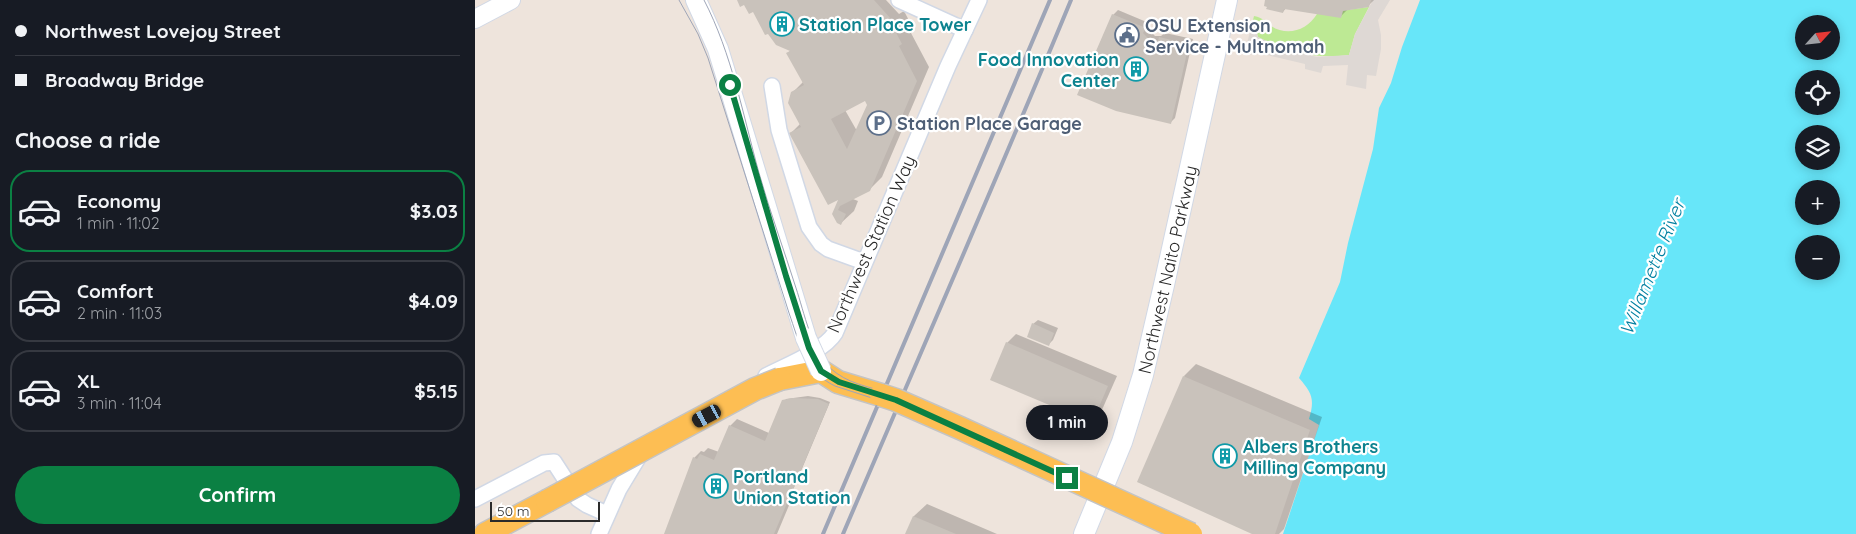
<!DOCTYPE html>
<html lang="en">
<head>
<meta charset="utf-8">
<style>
  body { margin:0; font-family:Quicksand,sans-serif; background:#242831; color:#f1f3f6; height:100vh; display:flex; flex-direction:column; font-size:19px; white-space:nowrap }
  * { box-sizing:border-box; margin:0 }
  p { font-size:16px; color:#9ea1a6 }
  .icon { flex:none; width:28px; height:28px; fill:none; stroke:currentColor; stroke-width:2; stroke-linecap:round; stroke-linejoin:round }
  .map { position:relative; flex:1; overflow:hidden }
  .sheet { display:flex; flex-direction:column; background:#171b24; width:475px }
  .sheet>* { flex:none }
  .top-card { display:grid; align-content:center; height:110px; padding:0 15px; background:#171b24 }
  .needle { width:32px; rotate:63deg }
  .controls { position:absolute; left:1320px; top:15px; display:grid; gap:10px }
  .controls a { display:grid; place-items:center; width:45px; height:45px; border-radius:50%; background:#171b24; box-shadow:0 2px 12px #0003; font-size:25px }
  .scale { position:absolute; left:15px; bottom:12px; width:110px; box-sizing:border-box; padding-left:5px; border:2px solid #2b2b2b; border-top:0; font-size:14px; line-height:18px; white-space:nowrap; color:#2b2b2b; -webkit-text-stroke:4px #fff; paint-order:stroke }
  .end { position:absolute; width:22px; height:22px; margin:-11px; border:6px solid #0b8043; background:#fff; box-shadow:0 0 0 2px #fff }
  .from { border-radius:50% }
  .bubble { position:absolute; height:35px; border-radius:18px; background:#171b24; box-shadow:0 2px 12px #0003; font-size:16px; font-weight:700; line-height:35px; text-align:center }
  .car { position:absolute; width:15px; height:30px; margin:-15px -8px; border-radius:6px; box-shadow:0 0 4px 1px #0007; background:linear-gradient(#222 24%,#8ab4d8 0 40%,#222 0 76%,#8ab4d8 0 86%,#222 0) }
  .top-card b { display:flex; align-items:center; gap:18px; height:48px; font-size:19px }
  .top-card b+b { border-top:1px solid #363941 }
  .top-card i { width:12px; height:12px; background:#f1f3f6 }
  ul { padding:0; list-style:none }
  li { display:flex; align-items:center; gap:15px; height:82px; margin:0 10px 8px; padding:0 5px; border:2px solid #363941; border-radius:20px }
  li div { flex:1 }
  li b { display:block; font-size:19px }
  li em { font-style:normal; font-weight:700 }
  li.active { border-color:#0b8043 }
  li>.icon { width:45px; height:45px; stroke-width:1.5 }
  h2 { padding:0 15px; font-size:22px; line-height:60px }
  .button { display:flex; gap:10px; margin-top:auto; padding:10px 15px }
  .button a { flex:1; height:58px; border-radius:30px; background:#0b8043; color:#fff; font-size:20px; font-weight:700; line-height:58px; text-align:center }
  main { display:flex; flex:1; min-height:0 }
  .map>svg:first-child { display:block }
  .green { fill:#bde994 }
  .plaza { fill:#ded8d4 }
  .water { fill:#67e6f9; fill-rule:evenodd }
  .shadow { fill:#0003; fill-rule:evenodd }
  .building { fill:#c9c2bb; fill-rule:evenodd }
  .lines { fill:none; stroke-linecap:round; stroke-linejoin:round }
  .minor-casing { stroke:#d1d8e5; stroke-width:18 }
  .tertiary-casing { stroke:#d1d8e5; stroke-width:20 }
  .secondary-casing { stroke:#d1d8e5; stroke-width:22 }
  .primary-casing { stroke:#c4c4c4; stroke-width:25 }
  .minor { stroke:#fff; stroke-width:15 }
  .tertiary { stroke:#fff; stroke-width:18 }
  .secondary { stroke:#fff; stroke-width:20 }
  .primary { stroke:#fdbe53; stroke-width:22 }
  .tram { stroke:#9ea5b7; stroke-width:1 }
  .rail { stroke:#9ea5b7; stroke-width:4 }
  .secondary-bridge-casing { stroke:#d1d8e5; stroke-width:22; stroke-linecap:butt }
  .primary-bridge-casing { stroke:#c4c4c4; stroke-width:25; stroke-linecap:butt }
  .secondary-bridge { stroke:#fff; stroke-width:20 }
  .primary-bridge { stroke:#fdbe53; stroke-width:22 }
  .route { stroke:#0b8043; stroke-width:6 }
  .labels { text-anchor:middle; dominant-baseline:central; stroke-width:4.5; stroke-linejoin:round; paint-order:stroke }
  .culture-label { font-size:18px; font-weight:bold; fill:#0d838f; stroke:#fff; text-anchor:start }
  .service-label { font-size:18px; font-weight:bold; fill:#4e5e75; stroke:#fff; text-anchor:start }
  .street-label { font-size:18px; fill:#2b2b2b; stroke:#fff }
  .water-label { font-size:19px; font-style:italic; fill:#0380a1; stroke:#fff }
</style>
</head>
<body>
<main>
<section class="sheet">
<div class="top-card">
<b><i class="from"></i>Northwest Lovejoy Street</b>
<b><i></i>Broadway Bridge</b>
</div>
<h2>Choose a ride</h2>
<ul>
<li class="active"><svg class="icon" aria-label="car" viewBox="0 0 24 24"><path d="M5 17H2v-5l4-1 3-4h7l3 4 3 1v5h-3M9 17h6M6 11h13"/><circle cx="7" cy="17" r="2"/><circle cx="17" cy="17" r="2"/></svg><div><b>Economy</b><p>1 min · 11:02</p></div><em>$3.03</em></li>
<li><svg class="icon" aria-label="car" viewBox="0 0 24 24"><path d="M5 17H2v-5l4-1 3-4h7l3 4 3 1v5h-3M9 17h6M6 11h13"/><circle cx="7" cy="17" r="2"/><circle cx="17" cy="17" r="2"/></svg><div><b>Comfort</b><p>2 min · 11:03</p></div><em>$4.09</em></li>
<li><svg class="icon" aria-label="car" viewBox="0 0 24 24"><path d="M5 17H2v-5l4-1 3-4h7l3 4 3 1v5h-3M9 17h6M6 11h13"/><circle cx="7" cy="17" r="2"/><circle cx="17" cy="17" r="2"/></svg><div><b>XL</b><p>3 min · 11:04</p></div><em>$5.15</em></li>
</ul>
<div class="button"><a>Confirm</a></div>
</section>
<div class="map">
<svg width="1381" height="534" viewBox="0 0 1381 534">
  <rect width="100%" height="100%" fill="#eee4dc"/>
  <path class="green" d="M894,7L880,34L874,55C839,59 814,53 783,37L778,20L779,16C789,18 788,21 796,26C813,37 832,30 842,14Z"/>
  <polygon class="plaza" points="898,0 915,0 903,20 906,35 906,49 901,76 892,75 891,89 871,85 873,65 848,66 846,73 830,69 830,64 792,55 792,51 782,47 781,54 769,55 778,20 783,37 806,48 842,57 874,55 880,34"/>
  <path class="water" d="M945,0H1381V534H808L844,425L834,419C840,399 837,393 824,378L865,282L873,243L898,149L904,108L916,83L927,47ZM1329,24H1356V51H1329ZM1329,79H1356V106H1329ZM1329,134H1356V161H1329ZM1329,189H1356V216H1329ZM1329,244H1356V271H1329Z"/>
  <g class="shadow">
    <path d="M263,0H411L424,14L429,11L439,30L436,33L454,67L407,177L394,190L378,199L383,201L379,211L366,223L358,214L366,197L316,133L325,124L317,93L328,82L313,53L316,50L278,11L270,3ZM390,99L393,105L382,131L370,110Z"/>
    <polygon points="791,0 899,0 893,6 873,9 866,16 811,8 808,12"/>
    <polygon points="643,10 674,23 672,28 680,36 686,36 690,33 718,39 700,118 696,122 638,15"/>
    <polygon points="563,320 583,328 578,340 573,345 558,324"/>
    <polygon points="541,334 642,376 626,412 617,422 532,343"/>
    <polygon points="721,364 847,417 809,529 804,534 780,534 709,376"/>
    <polygon points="333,396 345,398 355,402 313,502 315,503 302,534 191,534 219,458 226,451 229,452 233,448 244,452 255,426 262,419 294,433 311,399"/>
    <polygon points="452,504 522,534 432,534 439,516"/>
  </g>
  <g class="building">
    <path d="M262,0H399L417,20L412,26L416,23L427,44L424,46L442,81L395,191L365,206L363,210L371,214L366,225L362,223L357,214L363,200L353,205L314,133L326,127L313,103L316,92L329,85L311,53L315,51L301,45L293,34L290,35L278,12L274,14L269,5L265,7ZM390,101L392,105L372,149L356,119Z"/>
    <polygon points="790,0 896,0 894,7 868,11 866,18 809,9 808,13 791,9 792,7 789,6"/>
    <polygon points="637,14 671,28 668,33 675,40 683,41 684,37 714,44 696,124 641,111 602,95"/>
    <polygon points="557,323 579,333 574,346 552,337"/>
    <polygon points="531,342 633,386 617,423 515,380"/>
    <polygon points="708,376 835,430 800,534 777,534 662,482"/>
    <polygon points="318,398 343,399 354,404 299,534 189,534 218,457 222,459 225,454 239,460 254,425 290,441 307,400"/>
    <polygon points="438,516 481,534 430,534"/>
  </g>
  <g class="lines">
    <g class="minor-casing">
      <g id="minor">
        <polyline points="424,0 490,30"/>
        <polyline points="297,86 304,130 334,227 346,244 353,249 389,262"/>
        <path d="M291,376C310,366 349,351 360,333L473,66L504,0"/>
        <polyline points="0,499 69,463 79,462 103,499 112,505 132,514"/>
        <polyline points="124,534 144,489 167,451"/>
      </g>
    </g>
    <g class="tertiary-casing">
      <polyline id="tertiary" points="0,19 36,0"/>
    </g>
    <g class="secondary-casing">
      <g id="secondary">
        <polyline points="221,0 243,49 331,338"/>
        <path id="s1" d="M609,534L647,442L668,375L689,285L752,0"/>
      </g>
    </g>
    <g class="primary-casing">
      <g id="primary">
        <polyline points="305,379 346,371 363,382 406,395"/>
        <polyline points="10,534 72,501"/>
      </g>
    </g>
    <use href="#minor" class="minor"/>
    <use href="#tertiary" class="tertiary"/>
    <use href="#secondary" class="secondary"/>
    <use href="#primary" class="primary"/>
    <g class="tram">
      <path d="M204,0L223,34L233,58L314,313C324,341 330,372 360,386L440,412L708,534"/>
      <path d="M229,0C257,54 268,115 284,173C295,212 309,250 321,288C329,312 337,351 355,368C373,384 392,386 413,393C423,397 432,401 441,405"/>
      <polyline points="700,523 724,534"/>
    </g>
    <g class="rail">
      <polyline points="348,534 575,0"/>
      <path d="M368,534C444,356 522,179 596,0"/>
    </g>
    <g class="secondary-bridge-casing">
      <polyline id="secondary-bridge" points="331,338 346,371"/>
    </g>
    <g class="primary-bridge-casing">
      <g id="primary-bridge">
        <polyline points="406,395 421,400 485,428 716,534"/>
        <polyline points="72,501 280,389 305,379"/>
      </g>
    </g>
    <use href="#secondary-bridge" class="secondary-bridge"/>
    <use href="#primary-bridge" class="primary-bridge"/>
  </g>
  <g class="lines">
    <polyline class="route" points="255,85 311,276 334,348 346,371 364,382 421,400 592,478"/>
  </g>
  <defs>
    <g id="building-ring" transform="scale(1.25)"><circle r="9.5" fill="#fff" stroke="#0f9aa8" stroke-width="1.5"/><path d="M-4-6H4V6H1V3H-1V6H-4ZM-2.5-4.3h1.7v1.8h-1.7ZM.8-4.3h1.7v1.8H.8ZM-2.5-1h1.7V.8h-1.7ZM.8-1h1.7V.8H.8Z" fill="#0f9aa8"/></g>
    <g id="civic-ring" transform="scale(1.25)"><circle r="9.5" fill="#fff" stroke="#5c6f8a" stroke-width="1.5"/><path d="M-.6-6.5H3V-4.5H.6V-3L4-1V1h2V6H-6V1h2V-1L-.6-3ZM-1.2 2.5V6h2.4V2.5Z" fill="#5c6f8a"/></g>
    <g id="parking-ring" transform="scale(1.25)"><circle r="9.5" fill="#fff" stroke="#5c6f8a" stroke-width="1.5"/><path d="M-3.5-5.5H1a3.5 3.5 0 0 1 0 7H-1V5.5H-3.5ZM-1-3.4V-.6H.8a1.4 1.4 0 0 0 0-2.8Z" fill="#5c6f8a"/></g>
  </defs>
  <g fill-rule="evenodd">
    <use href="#building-ring" x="307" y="24"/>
    <use href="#civic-ring" x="652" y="35"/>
    <use href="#building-ring" x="661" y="69"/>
    <use href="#parking-ring" x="404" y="123"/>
    <use href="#building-ring" x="750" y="456"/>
    <use href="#building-ring" x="241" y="486"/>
  </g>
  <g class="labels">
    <g class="culture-label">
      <text x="324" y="24">Station Place Tower</text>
      <text x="644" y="59" text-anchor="end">Food Innovation<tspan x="644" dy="21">Center</tspan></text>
      <text x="768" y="446">Albers Brothers<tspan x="768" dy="21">Milling Company</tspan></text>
      <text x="258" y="476">Portland<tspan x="258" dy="21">Union Station</tspan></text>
    </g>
    <g class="service-label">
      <text x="670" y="25">OSU Extension<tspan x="670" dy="21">Service - Multnomah</tspan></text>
      <text x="422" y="123">Station Place Garage</text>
    </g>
    <g class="street-label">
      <text transform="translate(396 244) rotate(-66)">Northwest Station Way</text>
      <text stroke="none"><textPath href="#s1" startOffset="278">Northwest Naito Parkway</textPath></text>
    </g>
    <g class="water-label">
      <text transform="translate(1177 267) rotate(-68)">Willamette River</text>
    </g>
  </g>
</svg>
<div class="controls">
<a><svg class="needle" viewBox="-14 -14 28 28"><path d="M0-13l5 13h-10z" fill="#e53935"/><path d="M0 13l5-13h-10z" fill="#9ea1a6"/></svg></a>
<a><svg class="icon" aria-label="locate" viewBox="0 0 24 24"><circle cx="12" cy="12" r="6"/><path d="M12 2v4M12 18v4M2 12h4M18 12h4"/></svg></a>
<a><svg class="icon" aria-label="layers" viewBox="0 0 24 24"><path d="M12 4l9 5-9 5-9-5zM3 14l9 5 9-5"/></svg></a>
<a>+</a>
<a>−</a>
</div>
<div class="scale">50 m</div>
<i class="end from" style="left:255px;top:85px"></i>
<i class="end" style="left:592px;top:478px"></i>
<div class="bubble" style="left:551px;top:405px;width:82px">1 min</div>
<i class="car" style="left:232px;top:416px;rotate:242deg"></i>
</div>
</main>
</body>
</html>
